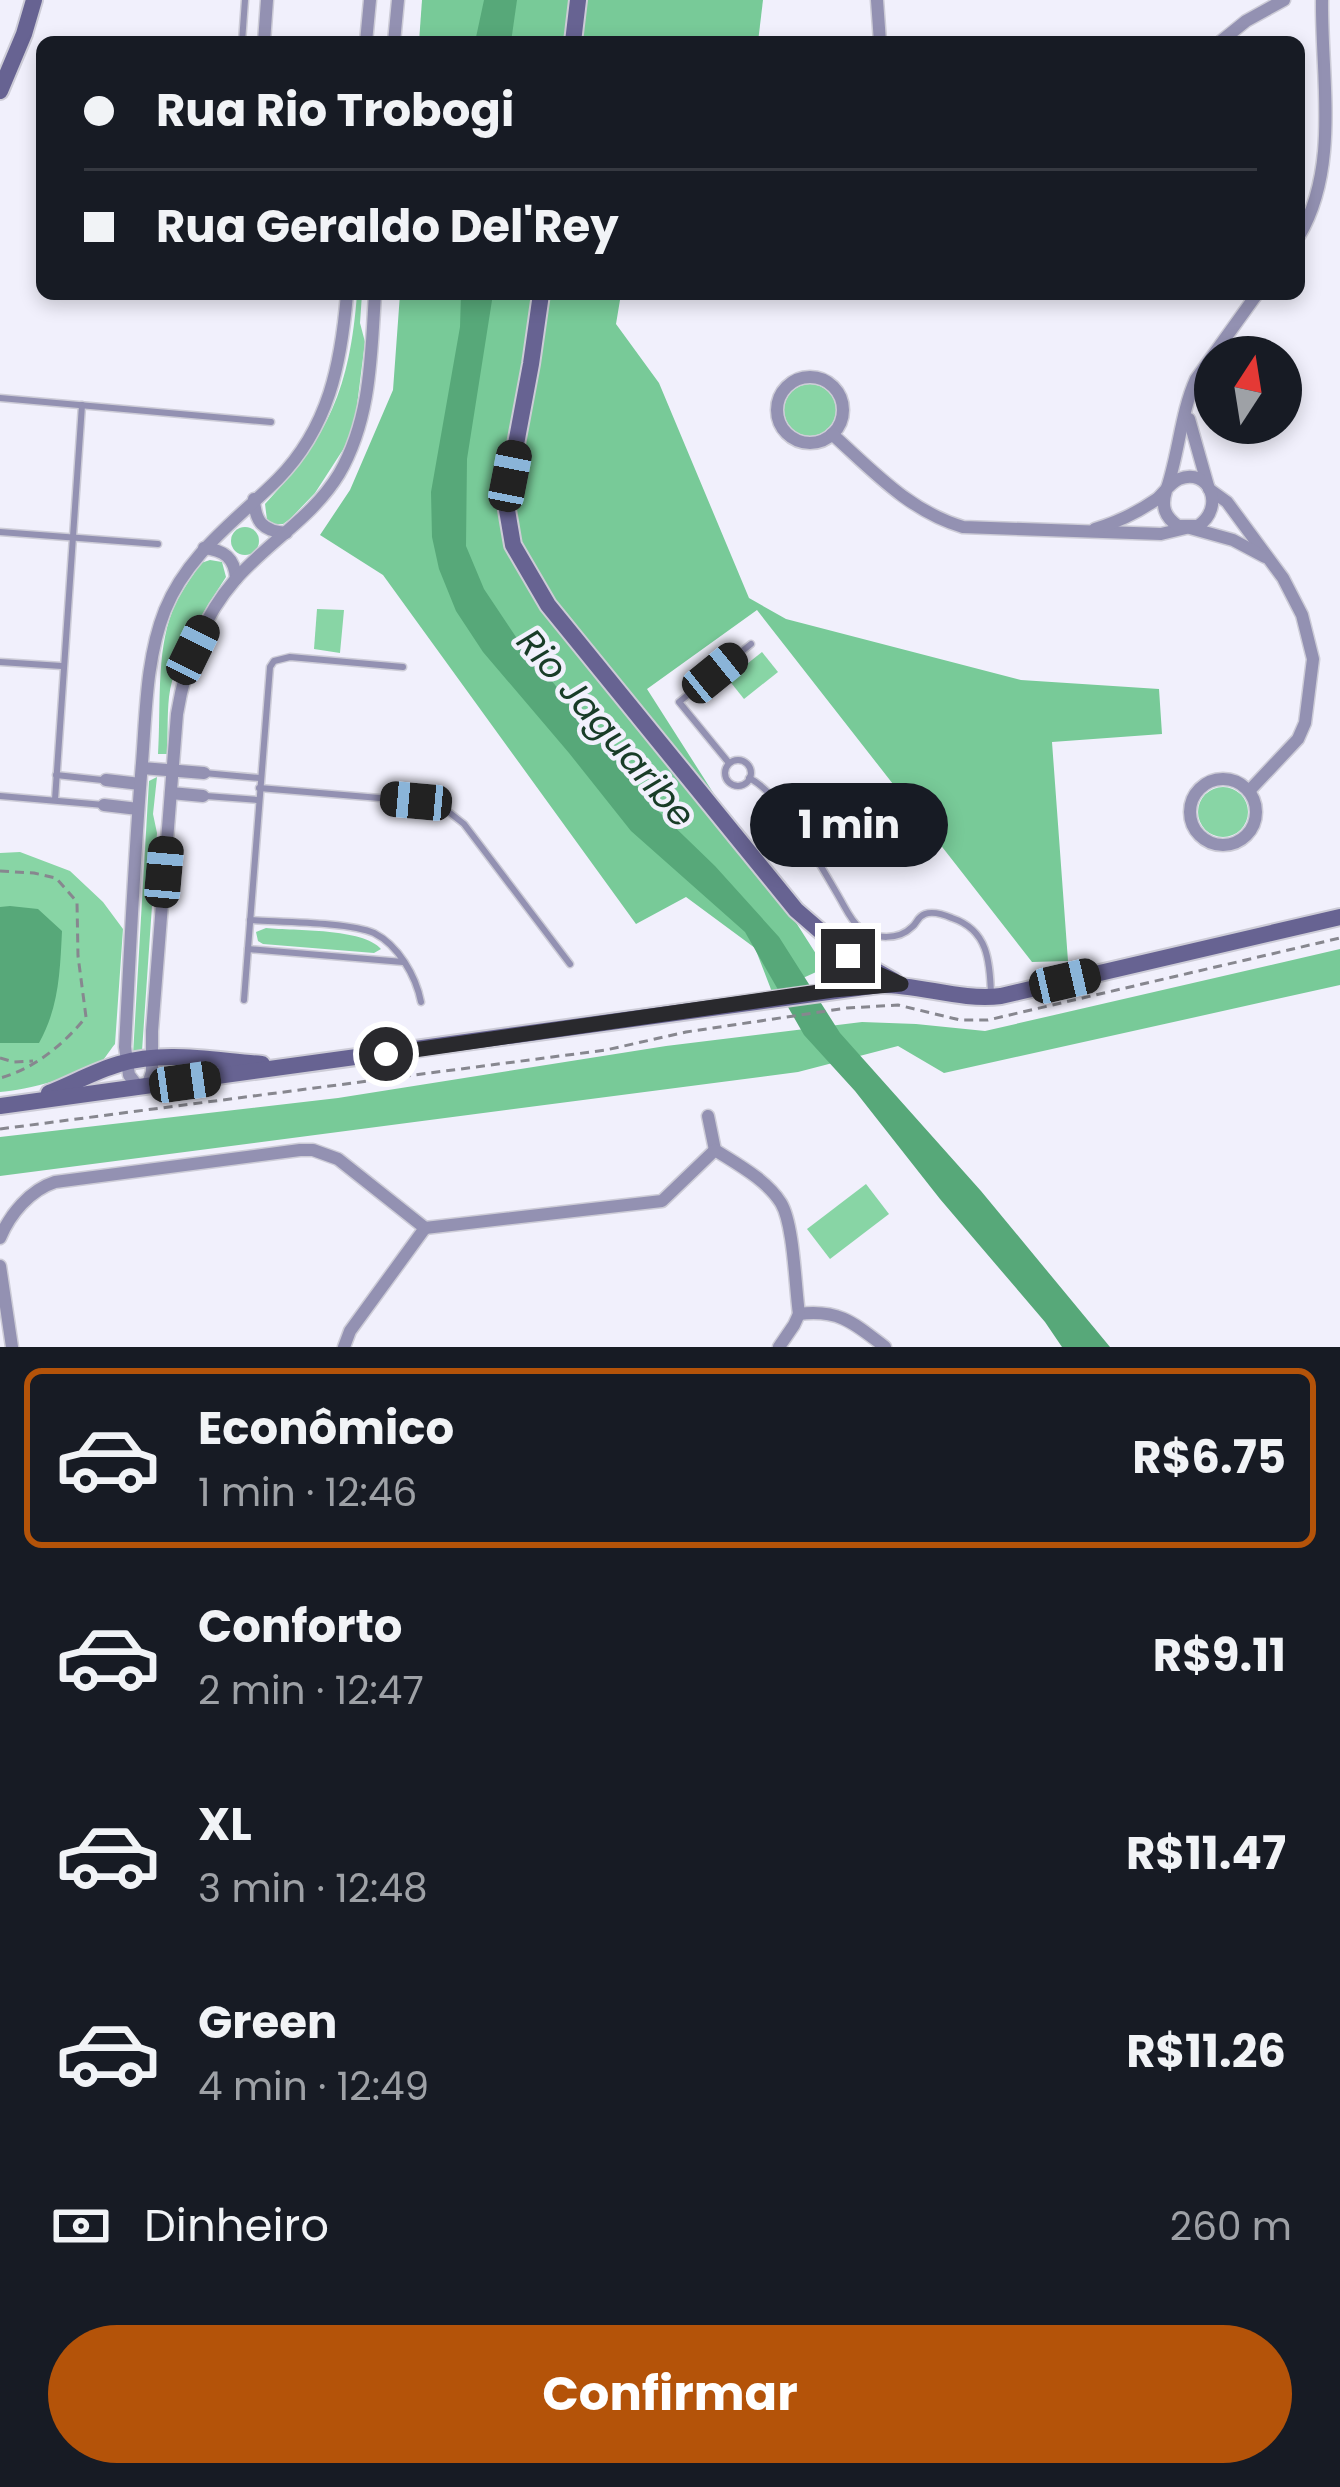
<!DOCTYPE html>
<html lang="pt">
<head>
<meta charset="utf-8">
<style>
  body { margin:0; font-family:Poppins,sans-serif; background:#20242c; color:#f1f3f6; height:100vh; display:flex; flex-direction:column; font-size:45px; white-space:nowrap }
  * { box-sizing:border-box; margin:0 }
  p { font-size:39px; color:#9ea1a6 }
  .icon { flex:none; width:66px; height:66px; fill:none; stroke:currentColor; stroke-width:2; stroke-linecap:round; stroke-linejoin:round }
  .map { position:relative; height:1347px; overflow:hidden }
  .details { display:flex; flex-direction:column; background:#171b24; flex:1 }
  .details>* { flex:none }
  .guide { position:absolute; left:36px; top:36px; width:1269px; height:264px; border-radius:18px; box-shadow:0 6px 18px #0003; display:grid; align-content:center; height:264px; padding:0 48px; background:#171b24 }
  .needle { width:78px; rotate:12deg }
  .tools { position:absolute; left:1194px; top:336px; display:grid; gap:24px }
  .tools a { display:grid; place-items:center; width:108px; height:108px; border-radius:50%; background:#171b24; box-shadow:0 6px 18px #0003; font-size:60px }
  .end { position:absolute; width:54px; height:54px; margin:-27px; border:15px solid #29292d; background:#fff; box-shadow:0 0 0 6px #fff }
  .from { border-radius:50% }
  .bubble { position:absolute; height:84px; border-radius:42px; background:#171b24; box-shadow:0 6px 18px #0003; font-size:39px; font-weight:700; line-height:84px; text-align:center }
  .car { position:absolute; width:36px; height:72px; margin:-36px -18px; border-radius:15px; box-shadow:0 0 9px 3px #0007; background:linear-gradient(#222 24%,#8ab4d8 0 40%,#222 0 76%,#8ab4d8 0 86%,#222 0) }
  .guide b { display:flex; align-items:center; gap:42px; height:114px; font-size:45px }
  .guide b+b { border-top:3px solid #363941 }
  .guide i { width:30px; height:30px; background:#f1f3f6 }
  ul { padding:21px 0 0; list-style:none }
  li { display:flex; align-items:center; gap:36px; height:180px; margin:0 24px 18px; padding:0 24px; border:6px solid transparent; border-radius:18px }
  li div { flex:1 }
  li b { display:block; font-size:45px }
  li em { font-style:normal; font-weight:700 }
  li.active { border-color:#b45309 }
  li>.icon { width:108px; height:108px; stroke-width:1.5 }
  .pay { display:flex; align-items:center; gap:30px; height:132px; padding:0 48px; font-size:45px }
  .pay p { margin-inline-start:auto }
  .primary-button { display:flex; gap:24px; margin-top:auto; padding:24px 48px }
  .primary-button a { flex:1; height:138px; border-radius:72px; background:#b45309; color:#fff; font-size:48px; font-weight:700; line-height:138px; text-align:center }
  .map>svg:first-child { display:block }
  .green { fill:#88d5a5 }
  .forest { fill:#78ca98 }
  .water { fill:#57a879 }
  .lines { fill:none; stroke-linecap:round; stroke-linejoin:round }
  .service-casing { stroke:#cdccd7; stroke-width:9 }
  .minor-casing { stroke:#cdccd7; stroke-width:15 }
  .secondary-casing { stroke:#cdccd7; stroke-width:20 }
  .path { stroke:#87878f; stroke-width:3; stroke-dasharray:9 6; stroke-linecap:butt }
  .service { stroke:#9391b2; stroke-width:6 }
  .minor { stroke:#9391b2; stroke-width:12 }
  .secondary { stroke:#676392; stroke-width:16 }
  .route { stroke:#29292d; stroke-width:15 }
  .labels { text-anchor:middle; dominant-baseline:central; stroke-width:9; stroke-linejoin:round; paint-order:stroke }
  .water-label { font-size:36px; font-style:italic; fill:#183c27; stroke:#f1f0fc }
</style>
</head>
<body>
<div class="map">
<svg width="1340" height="1347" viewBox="0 0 1340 1347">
  <rect width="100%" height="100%" fill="#f1f0fc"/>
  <g class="green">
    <path d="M357,294H362L360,323L365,342L355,421L346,445L315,493L290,519L283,524H275L267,520L265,504C329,437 350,387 357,294Z"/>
    <circle cx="810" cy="410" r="26"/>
    <circle cx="245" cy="541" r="14"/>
    <path d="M210,560L222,562L226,577C203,613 175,653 169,697C167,716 168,736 167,754H158C161,709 156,653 172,612C179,594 191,578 201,563Z"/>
    <polygon points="317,609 344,610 340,653 314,649"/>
    <polygon points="762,652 778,672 744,699 728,679"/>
    <polygon points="157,777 153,814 157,833 142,1051 141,1055 133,1055 149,781"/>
    <circle cx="1223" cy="812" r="25"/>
    <path d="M20,852L70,871L103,902L123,929L115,1044C113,1046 105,1058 103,1060C83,1076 26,1090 0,1092V853Z"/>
    <path d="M266,928C295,931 363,928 381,949L374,953L263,944L258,941L256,932Z"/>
    <polygon points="866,1184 889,1214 830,1259 807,1229"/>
  </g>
  <g class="forest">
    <polygon points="422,0 763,0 758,42 419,42"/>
    <polygon points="400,294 621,294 616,324 659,383 749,598 786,619 1021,680 1159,689 1162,734 1052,742 1068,961 1032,962 757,610 647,689 825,968 772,992 755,948 686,897 636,924 383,575 320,535 350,490 393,390"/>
    <polygon points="1340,949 1340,985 944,1073 898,1046 798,1072 0,1176 0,1137 338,1098 666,1046 862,1022 916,1024 985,1031"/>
  </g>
  <g class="water">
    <polygon points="484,0 517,0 511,42 475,42"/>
    <polygon points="461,294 493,294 467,459 466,546 484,589 516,637 656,809 715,866 779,937 840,1033 981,1191 1110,1347 1062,1347 1045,1322 940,1199 855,1091 804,1035 745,932 631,831 569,753 483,652 456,611 439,569 432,537 431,492 460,327"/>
    <path d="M10,906L38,909L62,931C60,972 59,1007 39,1043H0V907Z"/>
  </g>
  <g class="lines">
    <g class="service-casing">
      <g id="service">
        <polyline points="242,42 245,0"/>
        <polyline points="0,398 271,422"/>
        <polyline points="0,532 158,544"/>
        <polyline points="0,662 62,666"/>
        <circle cx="738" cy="773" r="13"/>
        <polyline points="729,763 679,702 751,644"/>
        <polyline points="204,773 260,778"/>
        <polyline points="56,775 102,780"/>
        <path d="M749,778C782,794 820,865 839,897C845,907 851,921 860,928C875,940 899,940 912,927C918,922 917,917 925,914C933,911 945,915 952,918C988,930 990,961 991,995"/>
        <polyline points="259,788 416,801 450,813 464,824 570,964"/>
        <polyline points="0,796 104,805"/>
        <polyline points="206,796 258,800"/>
        <polyline points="55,800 82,405"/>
        <path d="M250,920C279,922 350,922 374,933C398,945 416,976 421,1002"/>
        <polyline points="248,949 403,962"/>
        <polyline points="244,1000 270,667 274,661 290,657 403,667"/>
      </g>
    </g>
    <g class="minor-casing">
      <g id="minor">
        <polyline points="877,0 880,42"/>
        <polyline points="264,42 267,0"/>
        <polyline points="366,42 370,0"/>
        <polyline points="394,42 398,0"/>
        <polyline points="1220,42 1246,21 1284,0"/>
        <path d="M1299,236C1340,167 1321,77 1322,0"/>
        <circle cx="810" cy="410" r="33"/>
        <polyline points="1189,419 1208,486"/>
        <path d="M832,434C873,471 909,511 963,527L1161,534L1186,528"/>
        <path d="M1167,488C1179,452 1181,412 1196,379L1257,294"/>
        <polyline points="1209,489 1227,502 1283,578 1302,615 1313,659 1305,723 1298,739 1249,791"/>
        <path d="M254,499C255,522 263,531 286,533"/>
        <polyline points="1190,528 1233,540 1265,557"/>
        <path d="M1095,529C1118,522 1137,513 1157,499C1164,493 1170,483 1179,479C1209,467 1226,507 1198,526H1178C1165,517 1161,507 1166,491"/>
        <path d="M204,548C224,550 235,558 236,579"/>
        <polyline points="142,768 204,773"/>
        <circle cx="1223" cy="812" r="33"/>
        <polyline points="106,780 140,784"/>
        <polyline points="171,793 203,796"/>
        <polyline points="104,805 138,809"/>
        <path d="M147,1087L152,1072V1031L177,714C185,665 202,618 235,580C268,542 313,517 339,474C371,419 371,356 375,294"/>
        <path d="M139,1088L129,1075L125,1047C130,953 134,858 142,763C146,712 146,658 165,610C188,553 237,520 278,479C329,427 341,364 347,294"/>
        <polyline points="708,1116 715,1150"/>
        <path d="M425,1228L662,1201L715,1150C737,1164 767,1180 781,1203C794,1225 795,1286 799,1314"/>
        <path d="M0,1238C10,1214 30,1190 55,1182L300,1150H313L338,1159L425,1228L350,1331L344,1347"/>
        <polyline points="0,1266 12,1347"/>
        <path d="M799,1314C839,1309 854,1323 885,1347"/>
        <polyline points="779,1347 794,1325 799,1314"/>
      </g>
    </g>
    <g class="secondary-casing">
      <g id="secondary">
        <polyline points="573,42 578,0"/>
        <polyline points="0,91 24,34 34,0"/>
        <polyline points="541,294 531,364 510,476 507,510 513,545 548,605 796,910 848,955 894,981"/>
        <path d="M49,1093C72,1084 95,1071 119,1064C165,1050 216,1061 262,1064"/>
        <path d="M0,1106L879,985C920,984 959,1001 1001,996L1340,917"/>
      </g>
    </g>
    <g class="path">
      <path d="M0,871L34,873L56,878L77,902L78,956L86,1017C64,1044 34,1069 0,1078"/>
      <polyline points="0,1058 14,1062 33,1061"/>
      <polyline points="0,1129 606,1050 686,1032 847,1008 898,1005 960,1020 988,1020 1340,938"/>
    </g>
    <use href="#service" class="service"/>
    <use href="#minor" class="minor"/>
    <use href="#secondary" class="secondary"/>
  </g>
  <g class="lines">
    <polyline class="route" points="386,1054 833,990 901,984 872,971 848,956"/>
  </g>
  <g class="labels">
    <g class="water-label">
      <text transform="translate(606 728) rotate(49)">Rio Jaguaribe</text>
    </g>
  </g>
</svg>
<div class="tools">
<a><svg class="needle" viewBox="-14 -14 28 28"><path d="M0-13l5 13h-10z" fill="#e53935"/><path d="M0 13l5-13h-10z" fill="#9ea1a6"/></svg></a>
</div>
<i class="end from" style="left:386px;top:1054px"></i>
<i class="end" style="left:848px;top:956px"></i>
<div class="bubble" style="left:750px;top:783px;width:198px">1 min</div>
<i class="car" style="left:510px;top:476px;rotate:11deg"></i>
<i class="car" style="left:193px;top:650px;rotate:26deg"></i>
<i class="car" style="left:715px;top:673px;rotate:51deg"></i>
<i class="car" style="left:416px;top:801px;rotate:275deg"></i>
<i class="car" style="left:164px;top:872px;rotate:5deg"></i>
<i class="car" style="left:1065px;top:981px;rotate:77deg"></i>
<i class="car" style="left:185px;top:1082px;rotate:82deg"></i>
<div class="guide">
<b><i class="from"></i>Rua Rio Trobogi</b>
<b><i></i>Rua Geraldo Del'Rey</b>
</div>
</div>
<section class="details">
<ul>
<li class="active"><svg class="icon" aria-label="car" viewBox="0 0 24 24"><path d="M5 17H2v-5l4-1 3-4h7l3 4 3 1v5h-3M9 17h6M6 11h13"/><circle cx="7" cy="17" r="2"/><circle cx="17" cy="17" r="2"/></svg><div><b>Econômico</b><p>1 min · 12:46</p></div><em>R$6.75</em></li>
<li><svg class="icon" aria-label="car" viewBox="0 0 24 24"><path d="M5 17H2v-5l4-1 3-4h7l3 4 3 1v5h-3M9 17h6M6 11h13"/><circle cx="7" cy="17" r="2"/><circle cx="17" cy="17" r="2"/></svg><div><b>Conforto</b><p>2 min · 12:47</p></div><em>R$9.11</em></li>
<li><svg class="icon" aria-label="car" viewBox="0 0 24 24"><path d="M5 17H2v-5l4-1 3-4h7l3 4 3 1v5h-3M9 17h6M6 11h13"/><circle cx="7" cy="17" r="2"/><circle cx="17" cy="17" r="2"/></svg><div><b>XL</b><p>3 min · 12:48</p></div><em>R$11.47</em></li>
<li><svg class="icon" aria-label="car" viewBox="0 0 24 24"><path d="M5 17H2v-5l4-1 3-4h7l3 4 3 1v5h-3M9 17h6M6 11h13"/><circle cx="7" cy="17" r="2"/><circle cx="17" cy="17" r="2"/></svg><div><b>Green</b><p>4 min · 12:49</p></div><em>R$11.26</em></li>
</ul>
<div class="pay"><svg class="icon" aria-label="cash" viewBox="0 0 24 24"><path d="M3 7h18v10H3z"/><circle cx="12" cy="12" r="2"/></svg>Dinheiro<p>260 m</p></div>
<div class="primary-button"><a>Confirmar</a></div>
</section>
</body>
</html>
